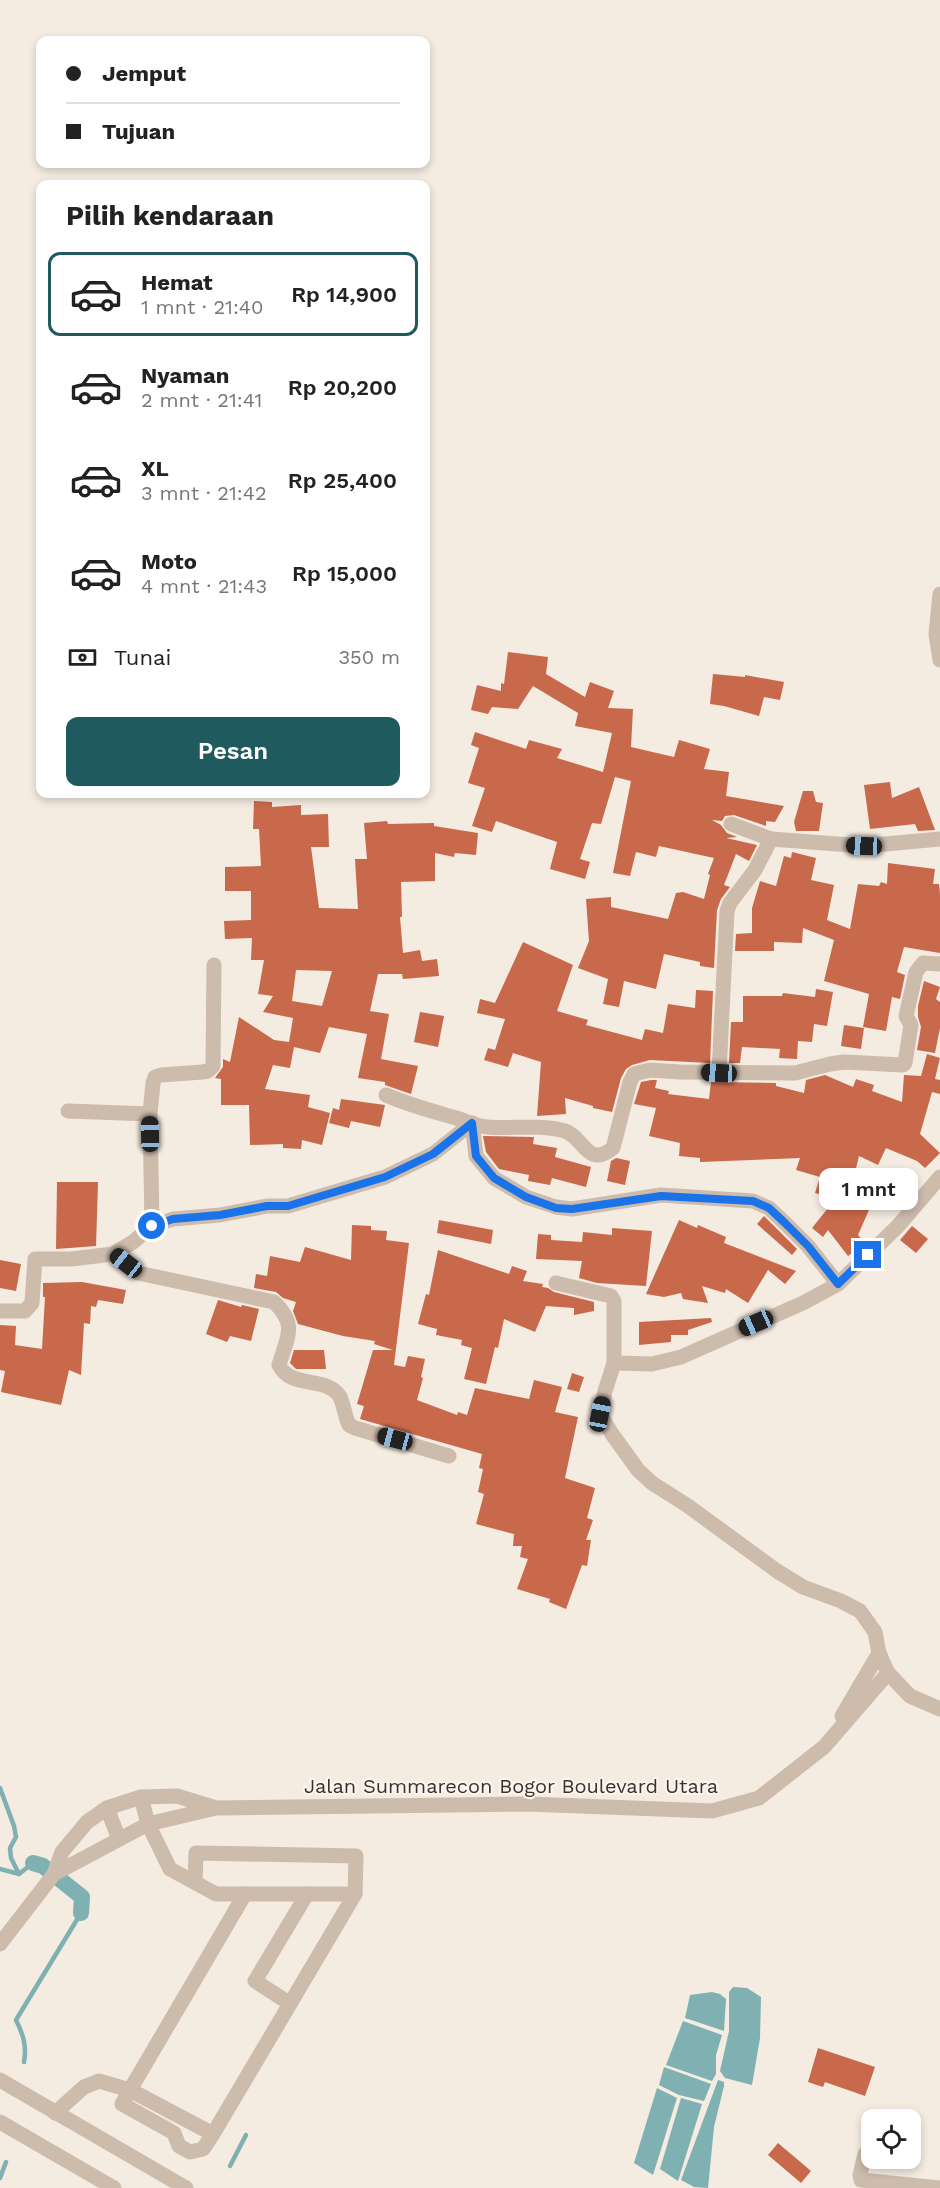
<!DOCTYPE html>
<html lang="id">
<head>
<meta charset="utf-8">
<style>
  body { margin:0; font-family:"Work Sans",sans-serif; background:#f2f2f2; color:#222; height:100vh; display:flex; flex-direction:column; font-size:22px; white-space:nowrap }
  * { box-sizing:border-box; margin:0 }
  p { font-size:20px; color:#767676 }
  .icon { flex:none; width:33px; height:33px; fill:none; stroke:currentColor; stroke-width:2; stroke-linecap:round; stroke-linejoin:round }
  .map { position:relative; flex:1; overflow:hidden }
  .side { position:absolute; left:36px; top:180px; width:394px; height:618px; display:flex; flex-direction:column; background:#fff; border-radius:12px; box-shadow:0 3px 9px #0003 }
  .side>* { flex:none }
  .top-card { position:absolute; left:36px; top:36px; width:394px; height:132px; border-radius:12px; box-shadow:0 3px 9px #0003; display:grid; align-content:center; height:132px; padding:0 30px; background:#fff }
  .buttons { position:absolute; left:861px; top:2109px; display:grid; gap:12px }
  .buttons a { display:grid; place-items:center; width:60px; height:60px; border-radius:12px; background:#fff; box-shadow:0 3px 9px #0003; font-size:30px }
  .end { position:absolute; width:27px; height:27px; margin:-14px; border:8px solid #1a73e8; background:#fff; box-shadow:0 0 0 3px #fff }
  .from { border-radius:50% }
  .bubble { position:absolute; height:42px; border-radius:12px; background:#fff; box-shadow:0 3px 9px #0003; font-size:20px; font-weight:600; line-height:42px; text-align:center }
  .car { position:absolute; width:18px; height:36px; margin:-18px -9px; border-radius:8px; box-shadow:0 0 4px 2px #0007; background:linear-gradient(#222 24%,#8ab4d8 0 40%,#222 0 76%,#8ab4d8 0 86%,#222 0) }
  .top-card b { display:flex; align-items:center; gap:21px; height:57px; font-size:22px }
  .top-card b+b { border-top:2px solid #e0e0e0 }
  .top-card i { width:15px; height:15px; background:#222 }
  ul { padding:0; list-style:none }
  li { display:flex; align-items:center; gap:18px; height:84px; margin:0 12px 9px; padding:0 18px; border:3px solid transparent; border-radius:12px }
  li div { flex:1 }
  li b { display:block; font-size:22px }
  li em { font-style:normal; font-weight:600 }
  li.selected { border-color:#1f5a5e }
  li>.icon { width:54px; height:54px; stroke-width:1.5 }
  h2 { padding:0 30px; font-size:27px; line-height:72px }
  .pay { display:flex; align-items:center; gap:15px; height:66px; padding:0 30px; font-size:22px }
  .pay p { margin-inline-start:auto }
  .cta { display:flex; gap:12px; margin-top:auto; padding:12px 30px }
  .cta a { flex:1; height:69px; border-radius:12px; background:#1f5a5e; color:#fff; font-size:24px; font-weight:600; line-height:69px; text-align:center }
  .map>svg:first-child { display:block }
  .water { fill:#7fb0b2 }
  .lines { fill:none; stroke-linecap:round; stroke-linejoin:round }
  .stream { stroke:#7fb0b2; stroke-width:4.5 }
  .canal { stroke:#7fb0b2; stroke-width:16 }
  .building { fill:#c8694b; fill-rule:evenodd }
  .minor { stroke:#cdbbac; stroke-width:15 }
  .route { stroke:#1a73e8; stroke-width:8 }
  .labels { text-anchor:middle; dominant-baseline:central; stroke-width:4.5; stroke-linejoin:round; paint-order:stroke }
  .street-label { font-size:20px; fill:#3b302b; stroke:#fbf5ee }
</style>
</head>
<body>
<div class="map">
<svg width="940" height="2188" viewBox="0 0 940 2188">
  <rect width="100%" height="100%" fill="#f4ebe1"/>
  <g class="water">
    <polygon points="733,1987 747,1988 761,1997 760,2038 752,2085 725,2078 720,2071 729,2031 729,1992"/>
    <polygon points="712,1992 720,1994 726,1999 724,2031 685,2018 690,1995"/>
    <polygon points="683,2021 722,2035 716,2055 716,2074 712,2081 666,2065"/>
    <polygon points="664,2067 711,2084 704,2101 679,2095 659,2085"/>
    <polygon points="718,2080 724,2082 724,2086 714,2127 708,2188 694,2187 681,2180"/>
    <polygon points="657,2088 677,2098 653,2175 634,2163"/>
    <polygon points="681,2098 702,2104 678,2181 660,2169"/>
  </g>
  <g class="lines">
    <g class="stream">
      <polyline points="0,1788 14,1826 16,1837 10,1848 11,1858 19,1874 33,1863"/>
      <polyline points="0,1869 19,1874"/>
      <path d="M24,2062C27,2046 23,2034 16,2020L81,1913"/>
      <polyline points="230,2166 246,2135"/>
      <polyline points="0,2178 6,2162"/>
    </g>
    <polyline class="canal" points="33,1863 43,1866 82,1897 81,1913"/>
  </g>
  <g class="building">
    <polygon points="508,652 548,657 546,674 585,697 590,682 614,691 608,708 633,709 631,747 674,757 679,740 710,749 704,769 729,772 726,796 784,806 775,822 766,821 766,826 734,815 725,816 722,821 712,820 721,825 727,833 737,837 726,838 757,845 749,861 736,854 724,885 730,887 721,899 717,910 714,968 700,966 700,962 664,954 656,989 624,981 619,1007 603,1004 608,979 578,968 589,941 586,899 611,897 611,907 668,919 676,893 683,892 704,899 710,875 708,874 714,858 659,846 656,857 636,852 630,876 613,873 631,781 615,777 601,824 592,823 580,859 590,862 585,879 550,869 557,842 496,821 492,832 472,826 485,788 468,783 479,748 471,745 475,732 526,749 529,740 562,749 557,758 603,772 612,733 575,726 578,713 533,686 518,709 492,707 488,714 471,710 477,685 501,691 501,683 504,684"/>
    <polygon points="713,674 745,677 745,675 784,682 780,700 764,697 759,716 724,706 710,704"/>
    <polygon points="890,782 892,798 919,787 935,830 918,831 915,824 870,829 864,785"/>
    <polygon points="803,791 813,791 816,802 823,803 819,831 796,831 794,822"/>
    <path d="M254,801L272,802V807L301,805V815L328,814L329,847H311L319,908L358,909L355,859H367L364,823L387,821L388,824L434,823V826L478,833L476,855L455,853L454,857L435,853V881L401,882L402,917H400L403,953L420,950L422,961L437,959L439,976L403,979L402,974H378L370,1011L389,1014L381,1059L418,1066L411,1094L385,1085V1082L358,1078L367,1034L329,1027L320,1053L294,1047L290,1068L273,1065L265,1089L310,1095L308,1107L330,1113L322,1145L302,1140L301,1149L283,1148V1144L250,1145L249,1105H221V1079L215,1078L223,1067V1059L230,1062L239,1017L274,1040L289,1042L293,1018L263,1012L273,996L258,994L264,960H251L252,938L225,939L224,921L251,920V891H225V867L261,866L259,829H253ZM296,970L332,971L322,1006L292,1001Z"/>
    <polygon points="792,852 816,858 811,880 834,885 827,920 850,929 858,884 879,886 881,882 887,884 888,863 935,869 933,884 939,884 940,894 940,953 904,947 897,972 905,975 900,999 892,997 886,1031 863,1027 869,994 824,981 834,940 803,928 802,943 774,942 774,951 735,951 736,934 752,933 752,908 760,881 776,886 784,856 791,858"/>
    <polygon points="523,942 573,965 557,1011 588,1020 586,1025 642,1040 645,1029 663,1033 668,1004 695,1008 696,990 713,991 710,1063 650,1060 632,1065 626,1069 621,1078 612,1112 593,1108 593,1106 565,1098 566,1114 537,1116 541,1062 513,1053 508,1067 484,1060 488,1048 495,1050 505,1019 477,1013 480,999 495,1003"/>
    <polygon points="924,981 940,987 936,999 940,1002 940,1028 935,1053 917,1050 921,1027 918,1017 918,1006"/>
    <polygon points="816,989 833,992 827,1026 814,1024 812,1042 798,1041 797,1059 779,1058 780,1049 742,1047 740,1063 729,1063 731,1022 743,1022 743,996 782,996 783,993 815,997"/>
    <polygon points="420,1012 444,1016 438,1047 414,1042"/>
    <polygon points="844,1025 864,1028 861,1049 841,1046"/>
    <polygon points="927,1054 940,1058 935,1079 940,1080 940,1094 932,1092 920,1134 940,1153 925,1168 917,1161 886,1148 878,1165 859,1156 850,1193 872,1203 858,1235 865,1243 848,1256 828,1230 823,1237 812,1228 836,1198 815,1193 820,1177 796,1170 800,1158 700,1162 700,1158 679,1156 680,1143 649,1136 656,1108 634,1104 641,1082 651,1080 657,1080 655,1088 669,1091 668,1094 709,1099 711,1082 776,1083 776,1086 804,1093 806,1080 825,1075 853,1087 856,1079 874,1085 872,1091 902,1102 904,1075 921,1076"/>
    <polygon points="341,1099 385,1105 380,1127 351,1121 349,1128 329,1123 333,1108 339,1110"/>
    <polygon points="483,1136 534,1137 533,1144 557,1148 555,1157 591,1167 586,1187 552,1178 550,1185 528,1181 529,1175 499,1169 486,1152"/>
    <polygon points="616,1158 630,1161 625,1185 607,1181 611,1161"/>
    <polygon points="884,1180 896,1186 887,1205 874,1198"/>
    <polygon points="57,1182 98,1182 96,1246 56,1249"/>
    <polygon points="764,1216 797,1249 792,1255 757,1224"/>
    <polygon points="439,1220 493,1230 491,1244 437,1233"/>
    <polygon points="679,1220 697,1228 698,1225 726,1237 724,1243 796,1271 785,1284 768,1270 748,1303 726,1289 725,1293 702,1286 708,1303 683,1299 681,1293 664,1297 646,1294"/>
    <polygon points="352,1225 371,1226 371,1230 387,1231 386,1240 409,1243 394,1365 405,1367 408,1356 425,1359 421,1377 423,1378 417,1400 457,1415 458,1412 467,1415 475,1388 529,1399 534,1380 562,1387 555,1412 578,1417 565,1478 595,1488 587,1518 593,1520 586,1540 591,1540 587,1566 582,1565 566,1609 549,1602 550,1599 517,1589 528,1559 520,1557 522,1546 513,1546 514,1534 476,1524 484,1494 478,1492 483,1469 479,1468 482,1454 360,1419 364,1406 357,1404 373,1350 393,1350 374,1344 375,1341 343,1336 298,1324 293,1311 296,1302 283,1298 276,1292 254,1288 256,1274 267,1276 270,1256 300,1262 305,1247 351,1260"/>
    <polygon points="912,1226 928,1239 916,1253 900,1240"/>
    <polygon points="612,1228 652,1231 646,1286 597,1283 579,1278 582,1261 536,1259 538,1234 551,1235 551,1240 582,1242 583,1232 612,1235"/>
    <polygon points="438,1250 509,1274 512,1266 527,1271 523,1281 543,1284 542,1287 548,1288 554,1292 594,1302 594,1311 574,1315 574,1308 546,1306 535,1332 504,1319 498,1348 495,1347 486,1384 464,1379 472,1348 461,1345 462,1340 436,1335 437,1329 418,1324 426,1294 429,1295"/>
    <polygon points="0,1260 21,1264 16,1291 0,1288"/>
    <polygon points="82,1282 126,1290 123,1304 98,1300 96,1307 91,1306 90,1324 84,1323 81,1375 69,1370 61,1405 1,1392 5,1371 0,1370 0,1325 16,1326 15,1345 42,1349 45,1297 43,1297 43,1283"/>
    <polygon points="218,1300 241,1307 242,1305 259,1309 251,1341 230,1336 227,1342 206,1334"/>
    <polygon points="711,1318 712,1322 688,1330 688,1335 671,1335 671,1342 639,1345 639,1322"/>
    <polygon points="294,1350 324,1350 326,1369 296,1369 290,1363"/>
    <polygon points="572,1373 584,1377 579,1392 567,1389"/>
    <polygon points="818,2048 875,2067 865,2096 825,2082 823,2087 808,2082"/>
    <polygon points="778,2143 811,2171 801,2183 768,2155"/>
  </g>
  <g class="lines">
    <g class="minor">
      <polyline points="940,594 936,634 940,660"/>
      <polyline points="731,824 771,839"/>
      <polyline points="719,1073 727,911 730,903 755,870 771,839 864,846 940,839"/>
      <path d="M386,1095C409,1105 432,1111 456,1118C466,1121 477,1126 487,1127C512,1129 539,1124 565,1131C584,1137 587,1169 613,1148L630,1082L634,1074L650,1070L680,1072L795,1073L830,1064L844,1062L903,1065L905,1063L911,1025L906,1016L916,972L923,963L940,964"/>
      <polyline points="68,1111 150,1114"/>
      <polyline points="472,1123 476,1156 494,1178 526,1197 556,1207 572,1209 661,1195 753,1201 769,1208 785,1223 808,1246 838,1284"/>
      <polyline points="940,1177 898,1226 838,1284 803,1303 681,1357 652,1364 614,1363 605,1391 600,1414 612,1434 638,1470 652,1483 688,1506 777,1571 803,1587 841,1601 860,1611 875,1632 879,1653 888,1673 910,1696 940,1709"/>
      <polyline points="152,1226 150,1114 153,1083 155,1077 161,1075 202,1072 208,1071 213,1066 214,965"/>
      <path d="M113,1254L138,1273L274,1302C298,1325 287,1337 279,1365C291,1390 327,1375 340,1397C344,1405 345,1417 349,1425L355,1428L449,1456"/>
      <polyline points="556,1283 611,1296 614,1301 614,1363"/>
      <polyline points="0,1311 25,1311 32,1303 35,1259 71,1259 113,1254 133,1242 152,1226 173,1219 220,1215 267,1206 288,1206 385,1177 433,1154 472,1123"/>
      <polyline points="842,1716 879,1653"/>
      <polyline points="107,1808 119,1839"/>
      <polyline points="54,1874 148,1824 216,1808 527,1804 712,1811 759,1798 824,1747 888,1673"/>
      <polyline points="195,1882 196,1853 356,1856 355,1894"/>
      <polyline points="0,1944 54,1874 62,1852 87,1822 107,1808 141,1797 177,1796 213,1807"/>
      <polyline points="289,2003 255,1981 307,1894"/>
      <polyline points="0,2080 186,2188"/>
      <polyline points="55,2113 84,2087 99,2081 130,2090 245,1894 216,1894 170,1869 148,1824 141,1797"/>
      <polyline points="0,2122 114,2188"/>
      <polyline points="213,2134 130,2090 122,2104 174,2133 179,2146 190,2152 203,2149 213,2134 355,1894 245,1894"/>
      <polyline points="865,2154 860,2175 861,2180 940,2188"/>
    </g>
  </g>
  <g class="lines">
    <polyline class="route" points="152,1226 173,1219 220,1215 267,1206 288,1206 385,1177 433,1154 472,1123 476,1156 494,1178 526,1197 556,1208 572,1209 661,1196 753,1201 769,1208 785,1223 808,1246 838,1284 868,1255"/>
  </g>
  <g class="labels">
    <g class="street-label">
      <text x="511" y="1786">Jalan Summarecon Bogor Boulevard Utara</text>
    </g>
  </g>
</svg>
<div class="buttons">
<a><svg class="icon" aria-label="locate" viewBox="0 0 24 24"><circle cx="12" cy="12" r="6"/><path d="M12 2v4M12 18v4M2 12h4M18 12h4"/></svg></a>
</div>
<i class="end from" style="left:152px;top:1226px"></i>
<i class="end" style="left:868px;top:1255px"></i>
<div class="bubble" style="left:819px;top:1168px;width:99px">1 mnt</div>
<i class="car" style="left:864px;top:846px;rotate:272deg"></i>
<i class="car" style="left:719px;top:1073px;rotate:273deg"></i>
<i class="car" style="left:150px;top:1134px;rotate:359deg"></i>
<i class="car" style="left:126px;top:1263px;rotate:308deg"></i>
<i class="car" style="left:756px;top:1323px;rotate:246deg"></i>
<i class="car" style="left:600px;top:1414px;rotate:11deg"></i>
<i class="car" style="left:395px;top:1439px;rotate:285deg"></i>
<div class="top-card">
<b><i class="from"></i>Jemput</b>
<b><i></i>Tujuan</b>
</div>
<section class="side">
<h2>Pilih kendaraan</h2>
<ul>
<li class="selected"><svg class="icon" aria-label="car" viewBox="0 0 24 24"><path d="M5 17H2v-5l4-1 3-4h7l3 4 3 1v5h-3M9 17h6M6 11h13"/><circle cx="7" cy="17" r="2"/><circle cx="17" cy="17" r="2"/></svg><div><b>Hemat</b><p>1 mnt · 21:40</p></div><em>Rp 14,900</em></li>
<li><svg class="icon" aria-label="car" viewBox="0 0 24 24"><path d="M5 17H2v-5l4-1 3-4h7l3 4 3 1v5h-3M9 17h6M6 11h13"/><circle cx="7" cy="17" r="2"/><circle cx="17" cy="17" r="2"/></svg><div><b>Nyaman</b><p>2 mnt · 21:41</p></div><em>Rp 20,200</em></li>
<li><svg class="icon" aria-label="car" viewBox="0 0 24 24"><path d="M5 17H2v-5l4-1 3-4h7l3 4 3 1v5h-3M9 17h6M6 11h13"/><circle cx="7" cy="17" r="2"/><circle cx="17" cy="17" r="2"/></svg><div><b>XL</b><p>3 mnt · 21:42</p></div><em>Rp 25,400</em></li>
<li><svg class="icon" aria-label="car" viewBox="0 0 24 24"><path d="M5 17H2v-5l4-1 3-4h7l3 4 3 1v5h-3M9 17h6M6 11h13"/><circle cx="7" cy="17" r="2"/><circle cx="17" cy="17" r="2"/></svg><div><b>Moto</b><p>4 mnt · 21:43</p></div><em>Rp 15,000</em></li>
</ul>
<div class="pay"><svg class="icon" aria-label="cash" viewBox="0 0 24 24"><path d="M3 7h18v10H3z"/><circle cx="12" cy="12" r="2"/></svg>Tunai<p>350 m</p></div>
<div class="cta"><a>Pesan</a></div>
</section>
</div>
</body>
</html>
